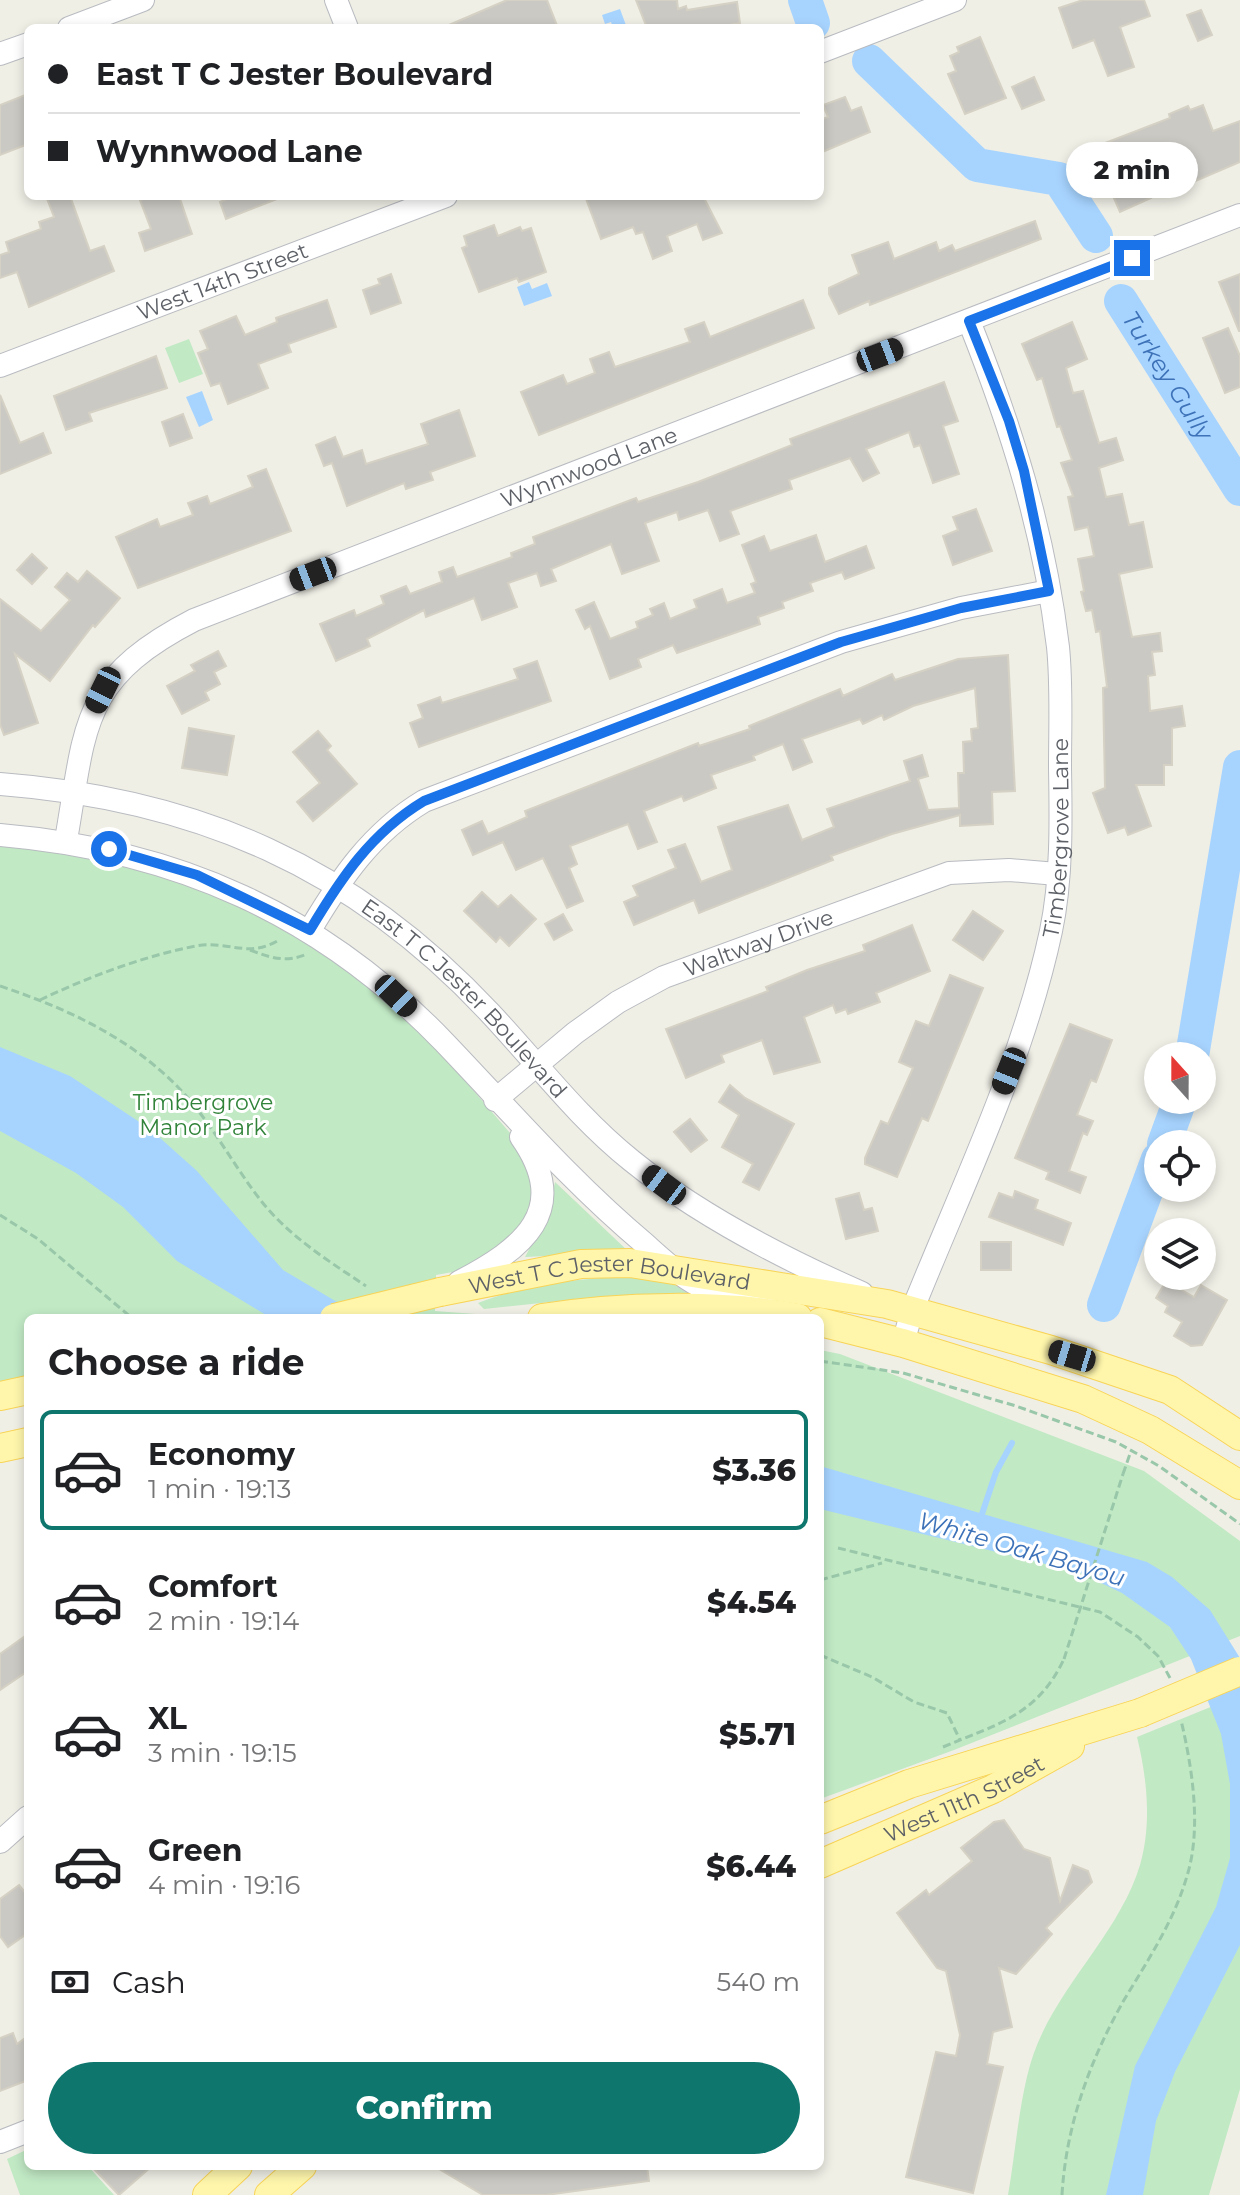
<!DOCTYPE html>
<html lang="en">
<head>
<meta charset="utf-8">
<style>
  body { margin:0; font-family:Montserrat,sans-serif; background:#f6f6f6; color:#202124; height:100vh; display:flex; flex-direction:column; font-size:30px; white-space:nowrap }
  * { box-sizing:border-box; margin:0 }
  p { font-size:26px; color:#757577 }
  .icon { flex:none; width:44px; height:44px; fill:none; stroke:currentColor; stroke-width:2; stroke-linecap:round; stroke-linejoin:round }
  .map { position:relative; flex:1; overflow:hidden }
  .drawer { position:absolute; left:24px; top:1314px; width:800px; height:856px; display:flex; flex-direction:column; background:#fff; border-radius:12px; box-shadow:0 4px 12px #0003 }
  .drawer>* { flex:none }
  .top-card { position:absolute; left:24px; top:24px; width:800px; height:176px; border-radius:12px; box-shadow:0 4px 12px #0003; display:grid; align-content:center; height:176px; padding:0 24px; background:#fff }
  .needle { width:52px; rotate:339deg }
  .tools { position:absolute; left:1144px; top:1042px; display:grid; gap:16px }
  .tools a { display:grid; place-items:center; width:72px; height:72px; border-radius:50%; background:#fff; box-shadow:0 4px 12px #0003; font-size:40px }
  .end { position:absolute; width:36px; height:36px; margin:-18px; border:10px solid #1a73e8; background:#fff; box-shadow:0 0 0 4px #fff }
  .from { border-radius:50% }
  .bubble { position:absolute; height:56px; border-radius:28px; background:#fff; box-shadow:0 4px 12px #0003; font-size:26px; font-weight:800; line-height:56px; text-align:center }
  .car { position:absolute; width:24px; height:48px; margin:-24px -12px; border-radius:10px; box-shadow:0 0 6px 2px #0007; background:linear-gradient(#222 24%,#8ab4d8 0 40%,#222 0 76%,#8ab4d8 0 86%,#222 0) }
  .top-card b { display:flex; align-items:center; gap:28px; height:76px; font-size:30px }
  .top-card b+b { border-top:2px solid #e0e0e0 }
  .top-card i { width:20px; height:20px; background:#202124 }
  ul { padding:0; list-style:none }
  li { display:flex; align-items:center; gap:24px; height:120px; margin:0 16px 12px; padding:0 8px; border:4px solid transparent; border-radius:12px }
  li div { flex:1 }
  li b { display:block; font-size:30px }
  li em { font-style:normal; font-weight:800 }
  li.on { border-color:#0f766e }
  li>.icon { width:72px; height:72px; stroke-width:1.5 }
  h2 { padding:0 24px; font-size:36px; line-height:96px }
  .pay { display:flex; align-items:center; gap:20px; height:88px; padding:0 24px; font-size:30px }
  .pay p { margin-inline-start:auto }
  .button { display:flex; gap:16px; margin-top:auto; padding:16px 24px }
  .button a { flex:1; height:92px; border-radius:48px; background:#0f766e; color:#fff; font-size:32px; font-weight:800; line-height:92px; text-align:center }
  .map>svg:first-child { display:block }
  .green { fill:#c1e9c4 }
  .water { fill:#a7d4ff }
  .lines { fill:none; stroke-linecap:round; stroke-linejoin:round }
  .stream { stroke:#a7d4ff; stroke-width:6 }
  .river { stroke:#a7d4ff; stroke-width:34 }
  .building { fill:#cbc9c3; stroke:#d5d1c4; stroke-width:2 }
  .minor-casing { stroke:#b8bbc0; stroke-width:24 }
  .major-casing { stroke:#f8d457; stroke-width:30 }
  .path { stroke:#99c7a9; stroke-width:3; stroke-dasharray:8 4; stroke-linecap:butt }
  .minor { stroke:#fff; stroke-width:22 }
  .major { stroke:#fff6ac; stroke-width:28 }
  .major-bridge-casing { stroke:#f8d457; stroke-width:30; stroke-linecap:butt }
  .path-bridge { stroke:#99c7a9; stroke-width:3; stroke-dasharray:8 4; stroke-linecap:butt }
  .major-bridge { stroke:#fff6ac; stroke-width:28 }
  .route { stroke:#1a73e8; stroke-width:10 }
  .labels { text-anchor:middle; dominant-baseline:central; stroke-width:6; stroke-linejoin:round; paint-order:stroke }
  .street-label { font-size:22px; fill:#5d6167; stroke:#fff }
  .park-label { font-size:22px; fill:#308339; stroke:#fff }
  .water-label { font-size:24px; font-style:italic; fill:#3d72b8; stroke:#fff }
</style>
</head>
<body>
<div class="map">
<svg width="1240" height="2195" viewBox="0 0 1240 2195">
  <rect width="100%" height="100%" fill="#f0efe6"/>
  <g class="green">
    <polygon points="189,339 203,374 179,383 165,348"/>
    <polygon points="0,844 57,850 190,882 287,928 379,993 449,1062 523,1148 534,1199 522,1232 464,1270 436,1275 435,1311 530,1318 28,1318 28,1376 0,1384"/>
    <polygon points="555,1182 629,1252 525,1257 549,1211"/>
    <path d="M661,1276L690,1295L607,1296L484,1309L478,1303C538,1280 597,1277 661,1276Z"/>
    <polygon points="820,1350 840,1354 1144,1471 1240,1541 1240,1636 954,1750 820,1799"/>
    <path d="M1240,1695V2089L1209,2195H1008C1016,2151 1020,2085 1037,2045C1063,1981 1120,1931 1140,1865C1152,1824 1147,1778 1137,1737Z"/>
    <polygon points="28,2149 28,2166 88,2166 114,2195 20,2195 7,2159"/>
  </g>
  <g class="water">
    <polygon points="620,9 627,28 613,28 611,22 605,24 602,15"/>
    <polygon points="529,282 532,289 547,283 552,296 524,306 517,287"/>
    <polygon points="202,391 213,420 199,427 186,397"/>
    <polygon points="0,1047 70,1076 150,1129 197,1171 283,1270 364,1318 271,1318 177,1261 123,1207 76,1173 0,1131"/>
    <polygon points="820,1466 1147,1562 1172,1577 1210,1610 1240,1658 1240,1945 1175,2072 1156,2121 1143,2195 1106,2195 1135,2066 1216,1907 1230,1858 1230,1784 1221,1734 1191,1659 1170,1627 1122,1593 1078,1572 820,1509"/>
  </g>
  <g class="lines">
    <polyline class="stream" points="981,1517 996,1472 1012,1443"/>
    <g class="river">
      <polyline points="805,0 813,23"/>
      <polyline points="869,61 977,165 1059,179 1096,236"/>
      <path id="s1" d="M1121,301L1240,489"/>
      <polyline points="1192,1056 1240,767"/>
      <polyline points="1164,1144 1180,1100"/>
      <polyline points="1104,1305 1158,1159"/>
    </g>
  </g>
  <g class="building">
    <polygon points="507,0 547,0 558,28 442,28"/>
    <polygon points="636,0 677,0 678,9 686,6 687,10 737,2 740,23 715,28 647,28"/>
    <polygon points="1083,0 1144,0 1150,16 1120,27 1134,67 1108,76 1094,40 1073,48 1059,8"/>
    <polygon points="1201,10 1212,35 1198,41 1187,15"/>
    <polygon points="980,37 1006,98 965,114 948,74 956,71 950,56 959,52 957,47"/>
    <polygon points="1034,77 1044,100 1022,109 1012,87"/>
    <polygon points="28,94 28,144 0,155 0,105"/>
    <polygon points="845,97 851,111 861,107 870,132 820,153 820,120 828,117 823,105"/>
    <polygon points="1203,105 1213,131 1240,121 1240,162 1177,189 1162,152 1135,163 1151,198 1120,212 1092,148 1170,118 1169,114 1188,106 1190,110"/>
    <polygon points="46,196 70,196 90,251 104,246 114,271 29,307 17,272 0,278 0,255 9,252 6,242 41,229 39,222 54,217"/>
    <polygon points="152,196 179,196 192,234 145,251 139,233 151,229 140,200"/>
    <polygon points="233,196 282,196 282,197 226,219 220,202"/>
    <polygon points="585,196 703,196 722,233 703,240 697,224 667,236 672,251 653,259 643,232 636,234 633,227 601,239"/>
    <polygon points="1035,221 1041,239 870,305 869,301 839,314 829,294 829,288 859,274 852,255 888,242 894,259 936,242 939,251 952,245 955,251"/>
    <polygon points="494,225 498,236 520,227 522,231 531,228 546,272 519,282 517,278 479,292 462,248 467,246 464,236"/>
    <polygon points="391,274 401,303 371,314 363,290 380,284 378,279"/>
    <polygon points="1240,274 1240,331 1239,331 1219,282"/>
    <polygon points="327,300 336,327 288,344 291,352 258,364 268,388 228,404 220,383 211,386 198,353 208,349 200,331 236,316 245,335 277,322 276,318"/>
    <polygon points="803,300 814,328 539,435 521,392 563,375 567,384 595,373 590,359 609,352 615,367 690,342 685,329 704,322 710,337"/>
    <polygon points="1072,322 1087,359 1066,368 1073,393 1083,391 1099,443 1116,438 1123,460 1099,468 1106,497 1122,494 1129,525 1143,522 1152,567 1119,574 1132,637 1160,633 1162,651 1152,652 1155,675 1148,676 1150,711 1182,706 1185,726 1172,728 1172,765 1164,765 1164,785 1136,785 1151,826 1128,835 1125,827 1108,833 1093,793 1105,788 1103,688 1107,687 1100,631 1096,632 1092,610 1086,611 1081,592 1084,591 1078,559 1094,556 1088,527 1075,530 1068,497 1073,496 1061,463 1072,460 1060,426 1057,427 1042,378 1037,380 1022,344"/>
    <polygon points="1228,328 1240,356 1240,387 1225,393 1203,338"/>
    <polygon points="156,356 167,388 89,413 92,421 66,430 54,396"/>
    <polygon points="944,382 958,421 943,426 959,474 933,483 920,445 914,447 909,432 866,449 879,473 863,481 850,458 789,480 792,489 730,511 739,534 720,541 708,510 679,520 677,512 645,523 659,561 622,574 611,544 551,569 556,581 541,586 537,573 508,583 517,607 482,620 474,598 426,617 424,610 367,639 370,646 336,661 320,624 354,610 356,616 384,604 381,596 406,586 410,594 442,582 439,572 453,567 457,577 512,557 511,553 535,544 533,537 636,498 638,502 698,482 792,445 790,439"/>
    <polygon points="0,395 20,443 43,433 51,453 0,474"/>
    <polygon points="459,410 475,456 430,472 433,480 406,489 404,483 347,506 332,463 324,466 316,445 335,437 343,457 362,450 366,464 428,444 421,424"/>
    <polygon points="183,414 192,438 170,446 162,422"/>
    <polygon points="266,469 291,531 138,588 116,537 157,519 160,527 193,515 188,503 207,496 210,504 253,487 248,476"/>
    <polygon points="976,509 992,551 953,565 943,536 958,530 953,517"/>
    <polygon points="816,535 825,562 866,546 874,568 845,579 842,572 810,583 813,591 782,602 784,608 758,617 760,624 677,653 673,645 638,659 641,667 610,679 590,626 585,629 576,610 594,602 610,639 638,628 636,622 653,615 650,609 664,603 670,619 697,608 694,600 722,589 727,603 755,593 751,584 756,582 742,545 764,536 770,551"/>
    <polygon points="32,554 47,568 32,584 17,570"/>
    <polygon points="87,571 120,598 95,627 93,625 50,681 15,654 38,723 4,735 0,724 0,599 41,631 70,600 55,587 67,573 78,582"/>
    <polygon points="218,651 226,666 214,672 220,684 205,692 209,700 182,714 167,686 195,671 191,665"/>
    <polygon points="1008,655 1015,791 992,792 993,824 960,826 960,815 892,834 831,856 833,860 699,913 694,900 634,925 624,902 638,896 633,886 676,868 668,850 685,844 701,882 732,870 718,827 788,805 802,840 834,827 827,809 910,781 904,761 922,755 928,776 918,779 928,810 959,808 958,773 964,773 963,742 972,741 971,729 978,728 975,688 913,706 884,720 882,715 863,724 860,719 802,739 812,762 793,770 783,744 753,756 755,760 711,775 716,788 684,801 682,796 644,811 657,842 638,849 628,824 570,846 577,864 569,868 583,901 567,908 543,858 516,870 503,842 473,855 462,830 482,821 488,834 527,817 525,811 698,743 699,746 750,729 749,726 840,689 843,696 892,674 895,680 958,659"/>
    <polygon points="537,661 551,701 419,747 410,723 423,718 418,705 440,697 442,703 518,679 514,669"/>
    <polygon points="189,728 234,736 227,775 182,768"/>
    <polygon points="318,731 331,746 327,750 357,784 313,821 297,802 320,783 293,752"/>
    <polygon points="482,892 498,907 511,895 536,919 509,946 500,937 496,942 464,911"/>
    <polygon points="973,911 1003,931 983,960 953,940"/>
    <polygon points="563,914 572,930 554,940 545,924"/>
    <polygon points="912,925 930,971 876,993 880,1002 848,1014 846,1009 836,1013 833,1005 804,1017 820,1062 774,1074 762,1040 721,1055 724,1062 686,1078 666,1029 768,991 766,987 807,970 865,951 863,945"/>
    <polygon points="950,975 983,988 928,1121 922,1118 897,1177 865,1164 865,1158 881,1121 888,1124 913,1068 899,1062 916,1021 929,1026"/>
    <polygon points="1070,1024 1112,1040 1096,1082 1091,1080 1077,1115 1093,1121 1087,1135 1083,1133 1069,1171 1086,1177 1080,1193 1046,1179 1049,1172 1015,1158"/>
    <polygon points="730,1085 745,1098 794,1124 759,1190 743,1182 753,1164 722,1147 739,1115 719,1102"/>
    <polygon points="690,1119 707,1140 691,1152 674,1132"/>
    <polygon points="1015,1191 1038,1200 1035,1209 1071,1223 1063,1245 989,1217 999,1193 1013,1198"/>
    <polygon points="859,1193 864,1210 872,1208 878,1231 846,1239 836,1199"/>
    <rect x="981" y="1242" width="30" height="28"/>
    <polygon points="1166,1281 1194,1297 1201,1285 1227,1300 1202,1345 1191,1346 1174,1336 1182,1322 1165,1312 1168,1306 1156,1298"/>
    <polygon points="28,1634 28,1671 0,1690 0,1654"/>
    <polygon points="1004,1820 1024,1849 1050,1858 1060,1901 1073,1865 1088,1871 1092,1882 1046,1928 1052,1934 1016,1974 999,1968 1012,2027 993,2032 987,2064 1003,2067 973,2193 906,2177 936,2052 956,2056 960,2035 946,1971 937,1968 897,1913 926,1890 929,1895 972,1861 961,1848 994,1822"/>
    <polygon points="19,1885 28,1896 28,1933 8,1947 0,1936 0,1899"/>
    <polygon points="13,2033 17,2044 28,2036 28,2080 0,2091 0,2038"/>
    <polygon points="91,2166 152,2166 119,2195"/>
    <polygon points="434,2166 647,2166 649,2181 546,2195 483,2195"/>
  </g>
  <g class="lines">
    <g class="minor-casing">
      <g id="minor">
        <polyline points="336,0 347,28"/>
        <polyline points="69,28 143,0"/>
        <polyline points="820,52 955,0"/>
        <polyline points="0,54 28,44"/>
        <path id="s2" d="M0,366L446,196"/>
        <path id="s3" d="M0,784C197,799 354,867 490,1013C537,1063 578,1118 632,1161C700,1216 782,1258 862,1293"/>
        <path d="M0,835C176,850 321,914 444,1042C510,1111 571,1182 645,1244C663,1260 685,1281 708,1290C715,1293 724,1292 732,1294C743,1297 755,1303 766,1307"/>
        <path id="s4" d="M66,840C86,725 80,679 194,620L1240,215"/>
        <path d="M310,930C341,878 371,833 424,801L841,642L961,608L1049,591"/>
        <path id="s5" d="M495,1100L575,1033L618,1002L664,977L949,873L1009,870L1057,874"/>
        <path d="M459,1282C522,1249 573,1211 521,1137"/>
        <path id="s6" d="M903,1343L912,1311C962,1186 1023,1062 1051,931C1062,879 1061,820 1060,768C1060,728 1062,686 1058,647C1044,531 1012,429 969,321"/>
        <polyline points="0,1842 28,1817"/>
        <polyline points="0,2142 28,2131"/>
      </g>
    </g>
    <g class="major-casing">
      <g id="major">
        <path id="s7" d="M440,1292L581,1264L630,1263L887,1304L1051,1350L1170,1390L1240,1436"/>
        <path d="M542,1318C617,1306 723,1303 798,1318"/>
        <polyline points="820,1322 903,1343 1083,1399 1150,1430 1240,1485"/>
        <polyline points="0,1396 28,1390"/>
        <polyline points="0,1448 28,1442"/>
        <polyline points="820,1820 909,1784 1140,1713"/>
        <path id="s8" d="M820,1864L993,1789L1070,1746"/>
        <polyline points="207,2195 238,2166"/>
        <polyline points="269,2195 302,2166"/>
      </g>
    </g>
    <g class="path">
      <path d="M250,950C271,958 286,963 307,954"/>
      <path d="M0,986C65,1008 125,1035 175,1084C210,1119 232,1164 262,1202C290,1237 330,1262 366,1286"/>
      <path d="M40,1000C88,977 144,956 196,946C229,940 247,959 279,940"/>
      <polyline points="0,1215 38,1239 132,1318"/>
      <polyline points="820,1361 903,1373 1016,1406 1116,1442 1159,1466 1240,1524"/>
      <polyline points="1123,1474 1131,1451"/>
      <polyline points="838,1548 1100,1612 1138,1637 1158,1656 1170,1678"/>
      <polyline points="820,1580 882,1563"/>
      <polyline points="820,1655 872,1677 914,1702 947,1713 960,1740"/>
      <path d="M943,1747C997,1724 1037,1716 1064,1659"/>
      <path d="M1062,2195C1066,2125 1090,2060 1124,2000C1148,1960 1174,1921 1187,1876C1202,1828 1192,1767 1181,1720"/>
    </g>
    <use href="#minor" class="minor"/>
    <use href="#major" class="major"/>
    <g class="major-bridge-casing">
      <g id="major-bridge">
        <polyline points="334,1318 440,1292"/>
        <polyline points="1140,1713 1240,1671"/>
      </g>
    </g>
    <polyline class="path-bridge" points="1064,1659 1123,1474"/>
    <use href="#major-bridge" class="major-bridge"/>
  </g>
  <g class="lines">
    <path class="route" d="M109,849L197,875L310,930C341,878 371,833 424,801L841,642L961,608L1049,591L1024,471L1009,421L969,321L1132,258"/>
  </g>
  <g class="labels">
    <g class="street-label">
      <text stroke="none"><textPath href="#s2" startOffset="238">West 14th Street</textPath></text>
      <text stroke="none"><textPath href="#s4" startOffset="694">Wynnwood Lane</textPath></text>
      <text stroke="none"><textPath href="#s6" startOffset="532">Timbergrove Lane</textPath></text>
      <text stroke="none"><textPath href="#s5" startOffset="310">Waltway Drive</textPath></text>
      <text stroke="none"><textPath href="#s3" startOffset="526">East T C Jester Boulevard</textPath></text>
      <text stroke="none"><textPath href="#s7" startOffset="172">West T C Jester Boulevard</textPath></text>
      <text stroke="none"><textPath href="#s8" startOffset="158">West 11th Street</textPath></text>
    </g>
    <g class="park-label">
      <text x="203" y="1102">Timbergrove<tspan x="203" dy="25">Manor Park</tspan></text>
    </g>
    <g class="water-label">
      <text stroke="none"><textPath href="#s1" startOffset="88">Turkey Gully</textPath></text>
      <text transform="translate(1022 1549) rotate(16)">White Oak Bayou</text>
    </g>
  </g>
</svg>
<div class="tools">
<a><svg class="needle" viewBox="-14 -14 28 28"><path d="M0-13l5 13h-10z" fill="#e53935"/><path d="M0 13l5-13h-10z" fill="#757577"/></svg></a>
<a><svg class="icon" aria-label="locate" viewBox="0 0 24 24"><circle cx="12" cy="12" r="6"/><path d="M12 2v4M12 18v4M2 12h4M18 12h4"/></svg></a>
<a><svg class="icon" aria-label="layers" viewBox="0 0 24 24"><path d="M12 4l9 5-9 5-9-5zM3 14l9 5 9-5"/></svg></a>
</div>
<i class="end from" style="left:109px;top:849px"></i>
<i class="end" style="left:1132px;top:258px"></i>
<div class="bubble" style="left:1066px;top:142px;width:132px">2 min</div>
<i class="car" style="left:880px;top:355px;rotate:69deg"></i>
<i class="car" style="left:313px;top:574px;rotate:249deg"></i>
<i class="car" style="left:103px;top:690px;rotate:206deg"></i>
<i class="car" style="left:396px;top:996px;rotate:134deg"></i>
<i class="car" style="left:1009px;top:1071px;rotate:202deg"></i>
<i class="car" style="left:664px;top:1185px;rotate:307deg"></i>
<i class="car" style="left:1072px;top:1356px;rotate:287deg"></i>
<div class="top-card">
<b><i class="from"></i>East T C Jester Boulevard</b>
<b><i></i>Wynnwood Lane</b>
</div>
<section class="drawer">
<h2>Choose a ride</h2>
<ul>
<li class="on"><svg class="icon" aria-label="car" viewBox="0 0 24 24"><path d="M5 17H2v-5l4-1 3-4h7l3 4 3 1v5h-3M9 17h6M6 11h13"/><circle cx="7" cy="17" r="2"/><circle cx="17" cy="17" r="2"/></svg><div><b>Economy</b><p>1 min · 19:13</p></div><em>$3.36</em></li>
<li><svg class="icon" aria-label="car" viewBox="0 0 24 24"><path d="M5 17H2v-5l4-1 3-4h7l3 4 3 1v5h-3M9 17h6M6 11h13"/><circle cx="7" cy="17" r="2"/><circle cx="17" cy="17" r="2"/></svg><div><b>Comfort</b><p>2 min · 19:14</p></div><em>$4.54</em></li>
<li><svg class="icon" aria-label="car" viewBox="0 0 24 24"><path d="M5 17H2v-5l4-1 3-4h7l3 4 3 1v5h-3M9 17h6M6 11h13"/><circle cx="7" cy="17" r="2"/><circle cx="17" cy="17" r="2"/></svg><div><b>XL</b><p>3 min · 19:15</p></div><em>$5.71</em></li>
<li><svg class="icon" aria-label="car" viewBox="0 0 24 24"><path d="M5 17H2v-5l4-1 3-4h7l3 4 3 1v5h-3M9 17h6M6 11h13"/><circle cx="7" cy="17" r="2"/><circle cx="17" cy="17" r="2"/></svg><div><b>Green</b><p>4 min · 19:16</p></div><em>$6.44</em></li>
</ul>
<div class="pay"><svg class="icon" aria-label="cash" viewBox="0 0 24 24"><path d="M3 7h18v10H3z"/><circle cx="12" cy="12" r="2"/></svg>Cash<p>540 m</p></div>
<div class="button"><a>Confirm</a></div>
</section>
</div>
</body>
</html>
